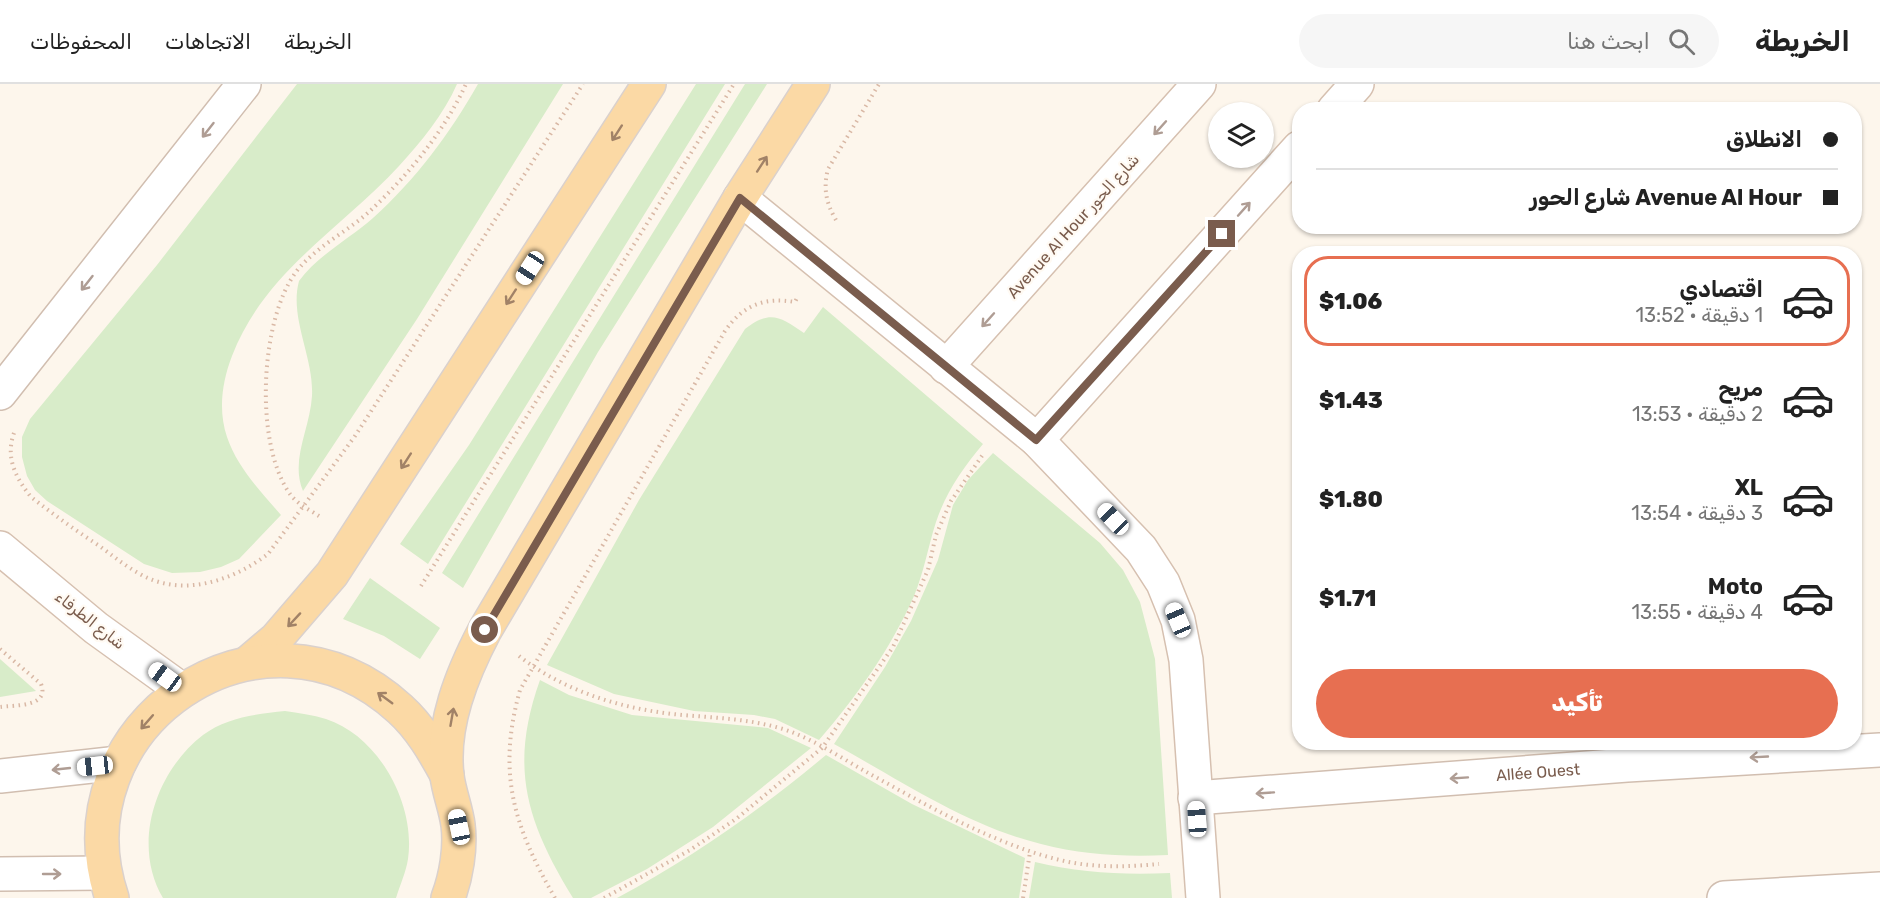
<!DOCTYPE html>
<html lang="ar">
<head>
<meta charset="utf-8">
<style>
  body { margin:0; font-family:Rubik,"Noto Naskh Arabic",sans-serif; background:#f6f6f6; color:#222; direction:rtl; height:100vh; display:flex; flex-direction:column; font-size:22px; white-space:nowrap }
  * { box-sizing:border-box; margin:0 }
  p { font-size:20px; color:#767676 }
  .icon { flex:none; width:33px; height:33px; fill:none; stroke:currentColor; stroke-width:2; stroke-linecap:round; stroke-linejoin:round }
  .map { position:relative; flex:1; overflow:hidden; direction:ltr }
  .panel { position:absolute; left:1292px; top:162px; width:570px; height:504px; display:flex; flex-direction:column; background:#fff; border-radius:24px; box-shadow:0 2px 4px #0004; direction:rtl }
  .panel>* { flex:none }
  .top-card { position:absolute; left:1292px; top:18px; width:570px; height:132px; border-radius:24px; box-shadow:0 2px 4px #0004; direction:rtl; display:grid; align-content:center; height:132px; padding:0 24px; background:#fff }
  .controls { position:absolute; left:1208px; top:18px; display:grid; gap:12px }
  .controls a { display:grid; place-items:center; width:66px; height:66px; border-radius:50%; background:#fff; box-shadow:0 2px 4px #0004; font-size:30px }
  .end { position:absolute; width:27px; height:27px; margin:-14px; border:8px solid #7a5c4d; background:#fff; box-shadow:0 0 0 3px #fff }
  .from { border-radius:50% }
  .car { position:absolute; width:18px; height:36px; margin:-18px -9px; border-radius:8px; box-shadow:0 0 4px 2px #0007; background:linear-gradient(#fff 24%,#345 0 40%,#fff 0 76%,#345 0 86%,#fff 0) }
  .top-card b { display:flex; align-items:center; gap:21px; height:57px; font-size:22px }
  .top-card b+b { border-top:2px solid #e0e0e0 }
  .top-card i { width:15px; height:15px; background:#222 }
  ul { padding:10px 0 0; list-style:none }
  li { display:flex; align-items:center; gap:18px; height:90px; margin:0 12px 9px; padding:0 12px; border:3px solid transparent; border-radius:24px }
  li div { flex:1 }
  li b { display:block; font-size:22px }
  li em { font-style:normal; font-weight:800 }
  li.selected { border-color:#e76f51 }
  li>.icon { width:54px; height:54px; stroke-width:1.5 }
  .button { display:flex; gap:12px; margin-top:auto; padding:12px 24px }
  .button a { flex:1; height:69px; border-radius:36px; background:#e76f51; color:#fff; font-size:24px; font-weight:800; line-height:69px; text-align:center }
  header { display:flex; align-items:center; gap:36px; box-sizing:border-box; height:84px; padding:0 30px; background:#fff; border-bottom:2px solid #e0e0e0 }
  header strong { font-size:28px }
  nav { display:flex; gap:33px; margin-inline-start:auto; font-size:21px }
  .search { width:420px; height:54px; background:#f6f6f6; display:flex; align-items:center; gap:15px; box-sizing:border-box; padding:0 21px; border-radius:33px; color:#767676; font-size:22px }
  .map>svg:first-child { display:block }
  .green { fill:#d8ecc9 }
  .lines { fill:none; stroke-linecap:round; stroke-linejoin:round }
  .street-casing { stroke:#d1beb0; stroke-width:36 }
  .secondary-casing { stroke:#d6c0b0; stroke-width:36 }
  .primary-casing { stroke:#dad1cd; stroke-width:36 }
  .path { stroke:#d9b8a5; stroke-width:4; stroke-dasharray:1.5 4.5; stroke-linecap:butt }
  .street { stroke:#fff; stroke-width:33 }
  .secondary { stroke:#fff; stroke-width:33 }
  .primary { stroke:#fbd9a5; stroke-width:33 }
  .oneway { stroke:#af9d94 }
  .oneway2 { stroke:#a18267 }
  .route { stroke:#7a5c4d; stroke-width:8 }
  .labels { text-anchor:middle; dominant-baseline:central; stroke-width:4.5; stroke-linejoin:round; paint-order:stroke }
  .street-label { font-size:16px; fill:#7a5c4d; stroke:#fffaf3 }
</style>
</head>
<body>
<header>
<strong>الخريطة</strong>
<div class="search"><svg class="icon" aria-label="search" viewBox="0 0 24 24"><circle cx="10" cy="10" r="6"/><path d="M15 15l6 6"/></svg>ابحث هنا</div>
<nav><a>الخريطة</a><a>الاتجاهات</a><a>المحفوظات</a></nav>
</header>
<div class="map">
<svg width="1880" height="814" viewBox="0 0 1880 814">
  <rect width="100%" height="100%" fill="#fdf6ec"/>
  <g class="green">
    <path d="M297,0H457C444,30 421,58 399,82C341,145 264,188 232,272C222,298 218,326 227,353C237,383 261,408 281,431L239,475L221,483L200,488L172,489L144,480L47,417L35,406L27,392L22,373V353L30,335L157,181Z"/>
    <path d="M478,0H563L417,235L303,407C290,376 310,345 312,312C314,273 289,234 299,197C317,172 349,155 373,134C416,95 449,51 478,0Z"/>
    <polygon points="696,0 725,0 428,480 400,460 469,361"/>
    <polygon points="745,0 767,0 598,268 463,504 442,489"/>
    <path d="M823,223L983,360C963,384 946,408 936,438C928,463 924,488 914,512C890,566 857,612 819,656L775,635L754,631L694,627L614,610L547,581L639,416L745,245C770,225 781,233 804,249Z"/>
    <path d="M993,369L1100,459L1123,486L1140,518L1155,575L1168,771C1125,773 1083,771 1041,760C967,742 900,696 834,660L885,583L911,537L938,476L953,421L968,396Z"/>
    <polygon points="370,494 440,544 420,575 384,552 343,535"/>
    <polygon points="0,575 36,607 0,613"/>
    <path d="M540,596L569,611L632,631L768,644L811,664L713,743L647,785L591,814H573C526,737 509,683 540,596Z"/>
    <path d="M285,627C298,629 313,631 326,635C379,652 416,721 408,775C406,788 400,801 396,814H163C131,760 156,687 203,651C227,633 257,630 285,627Z"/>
    <path d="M826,671L912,720L1025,774L1019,814H617C692,774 760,726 826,671Z"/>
    <path d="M1035,778C1081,789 1123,791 1170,789L1172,814H1029Z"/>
  </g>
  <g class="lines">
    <g class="street-casing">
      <g id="street">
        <polyline points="0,309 244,0"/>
        <polyline points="0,692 119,679"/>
        <path id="s1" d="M1195,714L1627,681L1880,666"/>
        <polyline points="0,790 104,789"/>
        <polyline points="1724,814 1880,805"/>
      </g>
    </g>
    <g class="secondary-casing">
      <g id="secondary">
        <polyline points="1334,26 1357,0"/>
        <polyline points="740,114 1037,356 1141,465 1163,499 1178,536 1186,576 1203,814"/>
        <polyline points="946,283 1199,0"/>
        <polyline points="1037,356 1299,64"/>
        <polyline points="0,464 96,544 182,606"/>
      </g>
    </g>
    <g class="primary-casing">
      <g id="primary">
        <polyline points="250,577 276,555 332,490 649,0"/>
        <path d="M112,814C54,642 261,498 400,625C420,643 434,667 447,691"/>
        <path d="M448,814C456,793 461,764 458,741C456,725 449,708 447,692C441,641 462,590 485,546L740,114L813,0"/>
      </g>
    </g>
    <g class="path">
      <path d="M836,136C826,119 823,104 828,85L879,0"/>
      <path d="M14,349C5,374 16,394 31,413C53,430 75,446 98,461C112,471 125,482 140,490C182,514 232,497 268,470L355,352L583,0"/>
      <path d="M319,432C310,426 297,420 290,410C254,360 260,236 296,188C315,163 347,148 370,127C408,91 444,48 466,0"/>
      <polyline points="421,502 734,0"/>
      <path d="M0,565L41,600C50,623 15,621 0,623"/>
      <path d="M519,572C565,608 625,626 683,631C718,634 752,635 786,646C815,656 843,675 870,690C930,723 994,760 1060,776C1092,784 1127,783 1159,780"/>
      <path d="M555,814C513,741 497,688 520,606L725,247C743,221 764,213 795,218L797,214"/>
      <polyline points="604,814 690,766 736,735 822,664 893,563 928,486 936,451 951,417 984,369"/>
      <polyline points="1023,814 1030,768"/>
    </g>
    <use href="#street" class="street"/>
    <use href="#secondary" class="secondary"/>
    <use href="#primary" class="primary"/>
  </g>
  <defs><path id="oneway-shaft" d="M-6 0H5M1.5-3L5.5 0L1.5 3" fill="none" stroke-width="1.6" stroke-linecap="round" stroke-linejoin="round" transform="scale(1.5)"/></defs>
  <g class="oneway">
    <use href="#oneway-shaft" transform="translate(1160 44) rotate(132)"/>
    <use href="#oneway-shaft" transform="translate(208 46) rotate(128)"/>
    <use href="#oneway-shaft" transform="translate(1244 125) rotate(-48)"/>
    <use href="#oneway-shaft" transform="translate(87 199) rotate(128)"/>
    <use href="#oneway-shaft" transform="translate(988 236) rotate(132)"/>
    <use href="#oneway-shaft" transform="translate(1759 673) rotate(177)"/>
    <use href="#oneway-shaft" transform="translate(61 685) rotate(174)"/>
    <use href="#oneway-shaft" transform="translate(1459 694) rotate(176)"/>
    <use href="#oneway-shaft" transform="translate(1265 709) rotate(176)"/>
    <use href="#oneway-shaft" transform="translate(52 790)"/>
  </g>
  <g class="oneway2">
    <use href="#oneway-shaft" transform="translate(617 49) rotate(123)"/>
    <use href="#oneway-shaft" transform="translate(762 80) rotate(-57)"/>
    <use href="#oneway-shaft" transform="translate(511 213) rotate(123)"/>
    <use href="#oneway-shaft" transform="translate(406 377) rotate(123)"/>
    <use href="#oneway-shaft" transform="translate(294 536) rotate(133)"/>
    <use href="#oneway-shaft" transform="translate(385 614) rotate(-144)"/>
    <use href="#oneway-shaft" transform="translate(452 633) rotate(-80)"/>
    <use href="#oneway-shaft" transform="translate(147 638) rotate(131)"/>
  </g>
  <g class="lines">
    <polyline class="route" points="485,546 740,114 1036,356 1222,150"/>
  </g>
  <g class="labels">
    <g class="street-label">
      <text transform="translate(1073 142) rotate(-48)">Avenue Al Hour شارع الحور</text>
      <text transform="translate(90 536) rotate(38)">شارع الطرفاء</text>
      <text stroke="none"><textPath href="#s1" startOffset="344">Allée Ouest</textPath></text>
    </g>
  </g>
</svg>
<div class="controls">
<a><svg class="icon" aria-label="layers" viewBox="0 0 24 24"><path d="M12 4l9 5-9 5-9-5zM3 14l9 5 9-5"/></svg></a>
</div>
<i class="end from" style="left:485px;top:546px"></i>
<i class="end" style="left:1222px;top:150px"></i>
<i class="car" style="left:530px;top:184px;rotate:213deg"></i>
<i class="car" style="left:1113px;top:435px;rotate:316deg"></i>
<i class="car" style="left:1178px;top:536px;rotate:337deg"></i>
<i class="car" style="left:165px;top:593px;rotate:306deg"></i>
<i class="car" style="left:95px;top:682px;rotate:264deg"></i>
<i class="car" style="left:1197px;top:735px;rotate:356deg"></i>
<i class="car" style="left:459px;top:743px;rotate:348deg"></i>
<div class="top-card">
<b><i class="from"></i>الانطلاق</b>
<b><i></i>Avenue Al Hour شارع الحور</b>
</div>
<section class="panel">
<ul>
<li class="selected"><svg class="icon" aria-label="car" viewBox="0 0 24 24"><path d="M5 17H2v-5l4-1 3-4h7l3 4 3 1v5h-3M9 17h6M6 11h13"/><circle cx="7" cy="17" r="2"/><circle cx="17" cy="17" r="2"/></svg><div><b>اقتصادي</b><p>1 دقيقة · 13:52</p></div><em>$1.06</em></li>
<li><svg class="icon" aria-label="car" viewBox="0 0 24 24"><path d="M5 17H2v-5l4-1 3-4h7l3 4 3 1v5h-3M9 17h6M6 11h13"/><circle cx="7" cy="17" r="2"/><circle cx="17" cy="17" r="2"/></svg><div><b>مريح</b><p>2 دقيقة · 13:53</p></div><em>$1.43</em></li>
<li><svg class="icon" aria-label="car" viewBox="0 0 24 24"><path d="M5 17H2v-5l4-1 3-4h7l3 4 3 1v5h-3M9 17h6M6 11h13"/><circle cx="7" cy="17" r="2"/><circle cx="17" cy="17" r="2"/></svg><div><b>XL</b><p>3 دقيقة · 13:54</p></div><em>$1.80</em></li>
<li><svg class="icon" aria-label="car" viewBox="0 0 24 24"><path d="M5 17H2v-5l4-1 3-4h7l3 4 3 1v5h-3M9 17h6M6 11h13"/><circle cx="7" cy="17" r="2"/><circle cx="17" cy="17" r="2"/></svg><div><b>Moto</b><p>4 دقيقة · 13:55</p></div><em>$1.71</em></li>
</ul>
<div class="button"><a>تأكيد</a></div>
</section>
</div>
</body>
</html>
